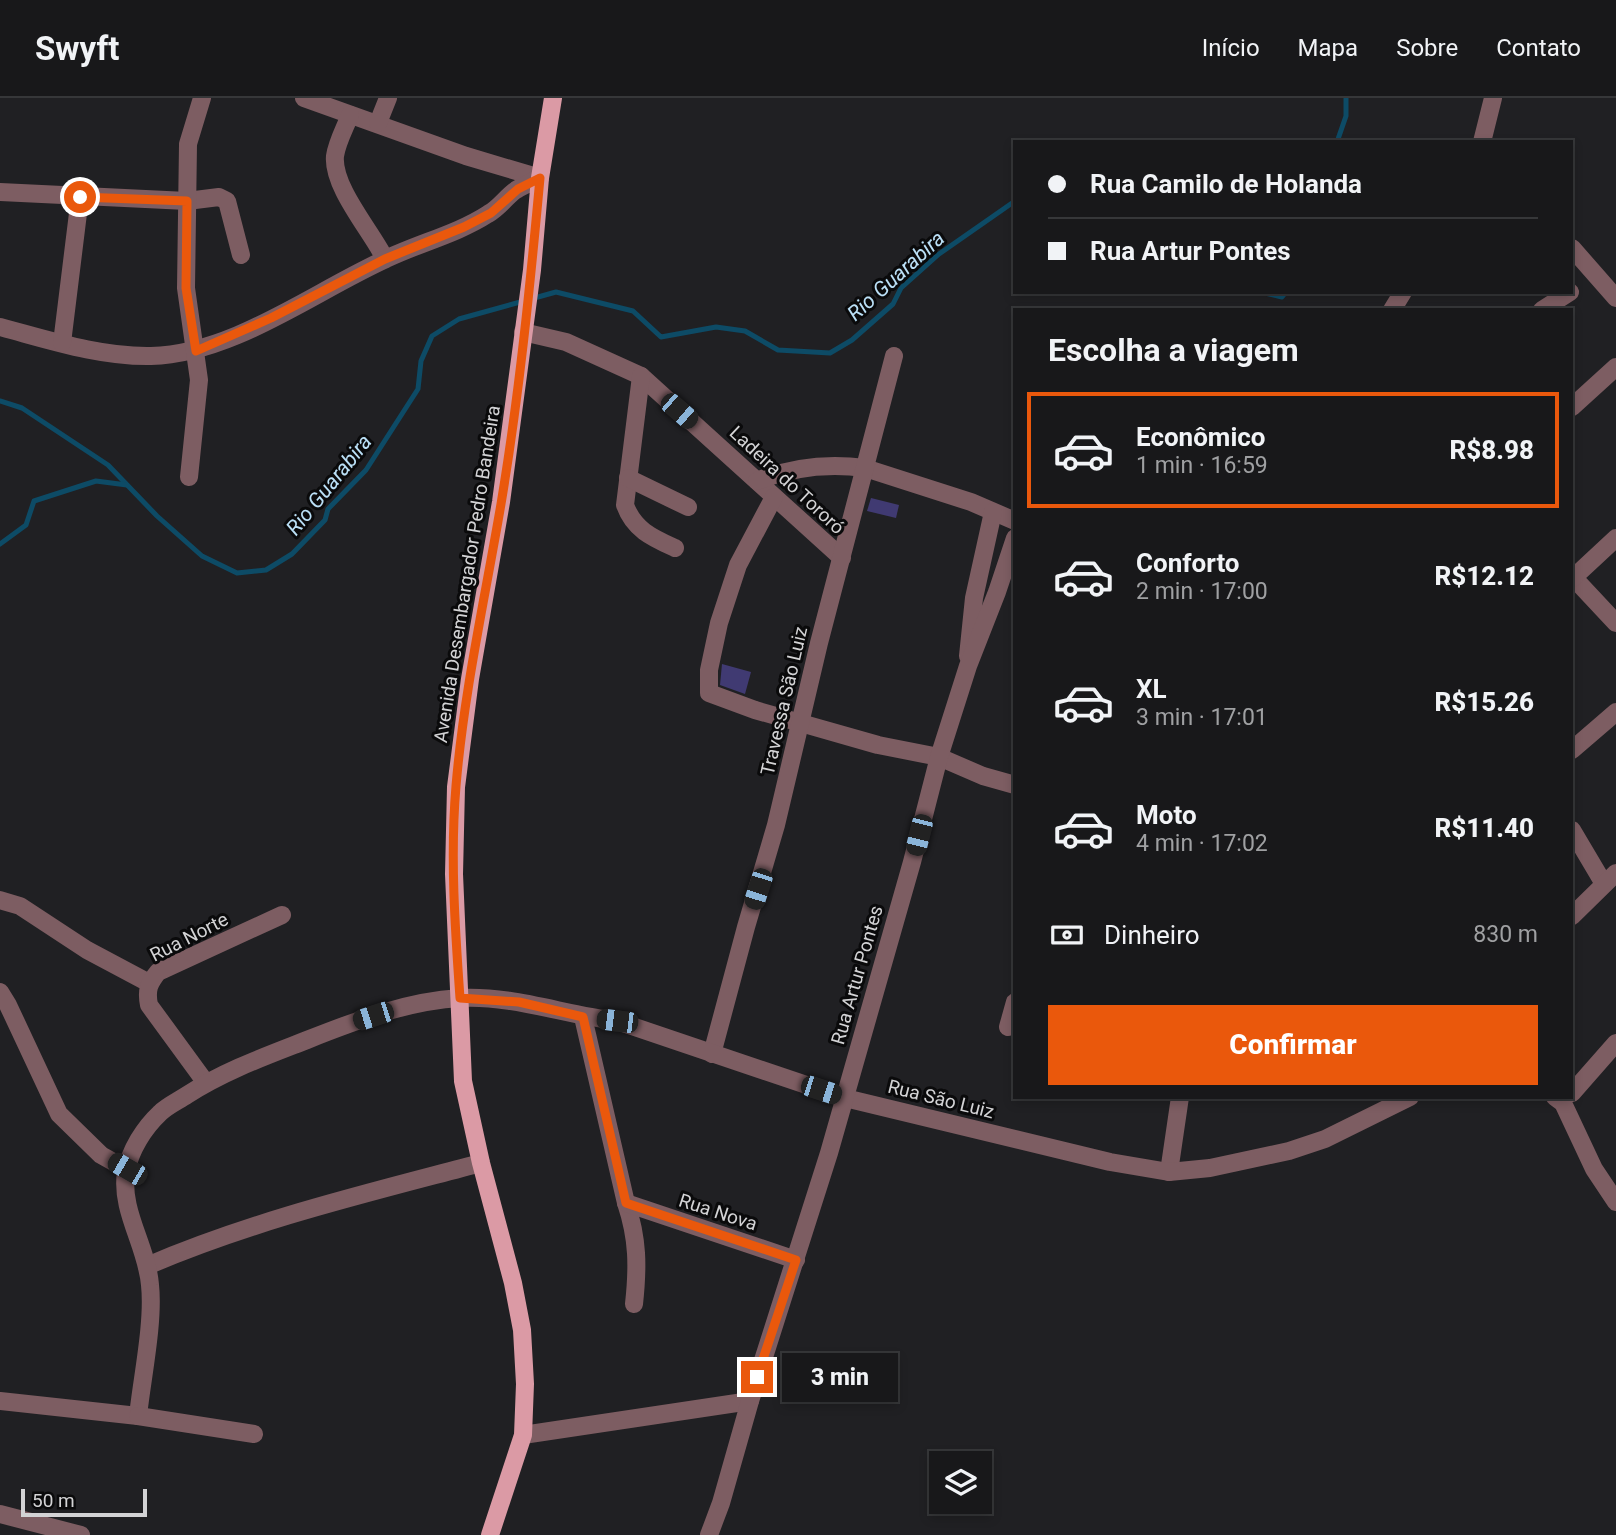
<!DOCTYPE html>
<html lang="pt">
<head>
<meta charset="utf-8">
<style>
  body { margin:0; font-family:Roboto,sans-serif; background:#252527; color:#f1f3f6; height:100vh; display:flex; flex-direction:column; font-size:26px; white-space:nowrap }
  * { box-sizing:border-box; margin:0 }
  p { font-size:23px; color:#9fa0a2 }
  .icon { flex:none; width:38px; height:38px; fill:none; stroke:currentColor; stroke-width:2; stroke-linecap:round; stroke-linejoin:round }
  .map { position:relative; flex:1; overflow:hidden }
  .panel { position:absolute; left:1013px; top:210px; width:560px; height:791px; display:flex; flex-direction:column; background:#18181a; border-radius:0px; box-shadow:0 4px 10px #0003,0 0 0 2px #363739 }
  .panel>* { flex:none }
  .top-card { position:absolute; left:1013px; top:42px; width:560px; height:154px; border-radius:0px; box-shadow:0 4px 10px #0003,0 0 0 2px #363739; display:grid; align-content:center; height:154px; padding:0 35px; background:#18181a }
  .fabs { position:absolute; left:929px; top:1353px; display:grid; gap:14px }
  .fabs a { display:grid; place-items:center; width:63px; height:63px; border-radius:0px; background:#18181a; box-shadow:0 4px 10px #0003,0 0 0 2px #363739; font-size:35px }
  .scale { position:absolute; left:21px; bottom:18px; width:126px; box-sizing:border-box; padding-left:7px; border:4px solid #d3d3d5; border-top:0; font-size:19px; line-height:24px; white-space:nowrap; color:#d3d3d5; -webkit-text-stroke:5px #0a0a0b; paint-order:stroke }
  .end { position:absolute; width:32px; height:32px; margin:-16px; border:9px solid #ea580c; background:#fff; box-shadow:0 0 0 4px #fff }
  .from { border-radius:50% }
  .bubble { position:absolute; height:49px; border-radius:0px; background:#18181a; box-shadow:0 4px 10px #0003,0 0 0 2px #363739; font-size:23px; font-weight:800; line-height:49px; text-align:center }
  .car { position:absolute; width:21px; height:42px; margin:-21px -10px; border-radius:9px; box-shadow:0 0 5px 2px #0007; background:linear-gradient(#222 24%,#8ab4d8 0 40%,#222 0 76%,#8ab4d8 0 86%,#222 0) }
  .top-card b { display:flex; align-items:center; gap:24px; height:66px; font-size:26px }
  .top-card b+b { border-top:2px solid #363739 }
  .top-card i { width:18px; height:18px; background:#f1f3f6 }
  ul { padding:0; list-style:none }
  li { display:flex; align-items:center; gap:21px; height:116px; margin:0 14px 10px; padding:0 21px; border:4px solid transparent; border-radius:0px }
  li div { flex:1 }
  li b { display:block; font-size:26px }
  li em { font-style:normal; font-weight:800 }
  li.current { border-color:#ea580c }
  li>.icon { width:63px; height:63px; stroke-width:1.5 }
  h2 { padding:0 35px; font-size:32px; line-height:84px }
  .pay { display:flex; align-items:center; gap:18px; height:77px; padding:0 35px; font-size:26px }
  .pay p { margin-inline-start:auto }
  .cta { display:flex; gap:14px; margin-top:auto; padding:14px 35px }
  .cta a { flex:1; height:80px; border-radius:0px; background:#ea580c; color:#fff; font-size:28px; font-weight:800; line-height:80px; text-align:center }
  header { display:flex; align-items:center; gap:42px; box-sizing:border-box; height:98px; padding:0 35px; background:#18181a; border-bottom:2px solid #363739 }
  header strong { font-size:33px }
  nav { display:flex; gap:38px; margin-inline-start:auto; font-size:24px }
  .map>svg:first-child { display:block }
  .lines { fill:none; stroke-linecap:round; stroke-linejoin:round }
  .stream { stroke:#0d4b66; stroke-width:5 }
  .building { fill:#403a72 }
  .minor { stroke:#7d5d62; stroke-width:18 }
  .major { stroke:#db9aa5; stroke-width:18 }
  .route { stroke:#ea580c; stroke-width:9 }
  .labels { text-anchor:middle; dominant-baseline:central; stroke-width:6; stroke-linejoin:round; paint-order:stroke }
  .street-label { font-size:19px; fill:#d3d3d5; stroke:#0a0a0b }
  .water-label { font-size:21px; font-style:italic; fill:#bbe0f7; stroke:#0a0a0b }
</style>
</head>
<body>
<header>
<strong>Swyft</strong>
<nav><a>Início</a><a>Mapa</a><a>Sobre</a><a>Contato</a></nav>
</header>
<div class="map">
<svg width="1616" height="1437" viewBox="0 0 1616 1437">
  <rect width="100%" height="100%" fill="#202023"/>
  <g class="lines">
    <g class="stream">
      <polyline points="1337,44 1346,18 1346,0"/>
      <polyline points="1261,194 1282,199 1286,194"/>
      <polyline points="0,303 22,310 108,367 157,418 202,458 237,475 266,472 292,456 325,422 328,411 366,372 418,291 421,263 432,238 459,221 556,194 633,213 661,239 716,229 745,233 778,252 830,255 852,242 893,206 901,190 939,156 1015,103"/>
      <polyline points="0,446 26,427 34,403 96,383 127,387"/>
    </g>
  </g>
  <g class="building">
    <polygon points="871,400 899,407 896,420 867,413"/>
    <polygon points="722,566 751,574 745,596 720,587"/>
  </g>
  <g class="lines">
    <g class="minor">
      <polyline points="304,0 466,58 540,80"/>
      <path d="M350,17C345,30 337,44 335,58C332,89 372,134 385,161"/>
      <polyline points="378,25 388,0"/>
      <polyline points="1482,44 1493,0"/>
      <polyline points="0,94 187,103 219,99 227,103 241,157"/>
      <polyline points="1572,150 1616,200"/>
      <polyline points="1392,212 1403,194"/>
      <polyline points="1542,212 1570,194"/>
      <path d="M0,229C49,242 100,259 151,258C233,256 313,194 386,161C419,145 457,136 488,116C499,110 506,99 516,92C524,87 532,84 540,80"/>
      <polyline points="523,234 566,244 641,278 842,460"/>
      <polyline points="62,245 80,99"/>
      <path d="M641,278L625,407C634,432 653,440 675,450"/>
      <polyline points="1572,309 1616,269"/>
      <polyline points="189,379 199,282 186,190 188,46 202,0"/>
      <polyline points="628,380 688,409"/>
      <path d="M757,383C792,369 828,365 865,370L971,404L1015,423"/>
      <polyline points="774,399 738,467 719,525 709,572 709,595 755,612 878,647 939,659 983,678 1015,687"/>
      <polyline points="1572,478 1616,525"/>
      <polyline points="1573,480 1616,440"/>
      <polyline points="968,558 974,500 993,414"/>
      <polyline points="1572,652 1616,614"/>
      <polyline points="1572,732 1604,786"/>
      <polyline points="0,802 20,808 87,852 149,885"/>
      <polyline points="1572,818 1616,775"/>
      <polyline points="0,894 8,907 59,1016 101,1057 126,1071"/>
      <path d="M583,919L626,1105C638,1141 638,1169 634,1206"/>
      <polyline points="1008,929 1015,904"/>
      <polyline points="712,956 746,829 776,727 819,545 894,258"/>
      <path d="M206,985L149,907C146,892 149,885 158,874L282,817"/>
      <polyline points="1572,995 1616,945"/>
      <polyline points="1555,999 1563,1005 1594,1071 1616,1104"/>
      <polyline points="1169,1074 1180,999"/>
      <polyline points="626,1105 796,1162"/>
      <path d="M147,1168C254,1122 368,1095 481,1065"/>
      <path d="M0,1303L138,1318C142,1280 154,1224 150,1187C147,1148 120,1113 126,1074C130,1052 144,1030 160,1015C167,1008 178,1003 187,997C224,973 266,958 307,942C355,923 407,903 460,900C512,897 565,917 617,923L845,1000L1110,1064L1169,1074L1210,1070L1289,1053L1325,1041L1410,999"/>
      <polyline points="138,1318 254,1336"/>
      <polyline points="523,1337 750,1303"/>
      <polyline points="0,1416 81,1437"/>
      <polyline points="709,1437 721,1405 750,1303 829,1055 912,764 939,659 968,568 997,494 1015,440"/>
    </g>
    <polyline class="major" points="490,1437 523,1337 525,1286 522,1232 513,1185 481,1065 463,983 454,776 456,689 470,581 501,404 532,172 540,80 553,0"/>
  </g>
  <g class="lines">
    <path class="route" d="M80,99L187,103L186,190L196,253L271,220L385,161L464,129L491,115L518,91L540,80C530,189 519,298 501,406C485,500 464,593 456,688C450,758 455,830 460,900L519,904L583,919L626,1105L796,1162L757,1279"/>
  </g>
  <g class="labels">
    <g class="street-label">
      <text transform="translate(787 382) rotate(43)">Ladeira do Tororó</text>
      <text transform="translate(467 476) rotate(-81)">Avenida Desembargador Pedro Bandeira</text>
      <text transform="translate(784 603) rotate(-77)">Travessa São Luiz</text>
      <text transform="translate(189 839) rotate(-27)">Rua Norte</text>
      <text transform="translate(857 877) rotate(-74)">Rua Artur Pontes</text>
      <text transform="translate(941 1001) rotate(14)">Rua São Luiz</text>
      <text transform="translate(718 1114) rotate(18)">Rua Nova</text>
    </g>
    <g class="water-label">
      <text transform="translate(896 178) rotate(-42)">Rio Guarabira</text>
      <text transform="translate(329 387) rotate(-51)">Rio Guarabira</text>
    </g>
  </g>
</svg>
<div class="fabs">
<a><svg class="icon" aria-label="layers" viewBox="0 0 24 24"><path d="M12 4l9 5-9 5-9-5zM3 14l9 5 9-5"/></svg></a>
</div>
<div class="scale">50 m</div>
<i class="end from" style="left:80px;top:99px"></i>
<i class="end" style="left:757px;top:1279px"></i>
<div class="bubble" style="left:782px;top:1255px;width:116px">3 min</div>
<i class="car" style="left:679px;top:313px;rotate:131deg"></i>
<i class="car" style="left:919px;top:737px;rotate:194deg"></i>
<i class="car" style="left:758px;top:791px;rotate:198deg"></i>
<i class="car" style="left:373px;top:918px;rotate:252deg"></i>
<i class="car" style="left:617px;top:923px;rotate:277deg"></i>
<i class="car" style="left:821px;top:992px;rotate:108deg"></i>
<i class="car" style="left:127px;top:1071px;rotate:300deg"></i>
<div class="top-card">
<b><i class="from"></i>Rua Camilo de Holanda</b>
<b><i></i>Rua Artur Pontes</b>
</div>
<section class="panel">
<h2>Escolha a viagem</h2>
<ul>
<li class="current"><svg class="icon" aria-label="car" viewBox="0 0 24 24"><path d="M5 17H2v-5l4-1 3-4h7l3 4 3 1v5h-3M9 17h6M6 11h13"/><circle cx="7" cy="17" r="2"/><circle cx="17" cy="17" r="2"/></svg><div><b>Econômico</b><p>1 min · 16:59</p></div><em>R$8.98</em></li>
<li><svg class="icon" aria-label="car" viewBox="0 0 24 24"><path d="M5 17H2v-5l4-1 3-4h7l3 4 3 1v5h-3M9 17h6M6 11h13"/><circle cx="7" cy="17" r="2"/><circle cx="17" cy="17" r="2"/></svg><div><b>Conforto</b><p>2 min · 17:00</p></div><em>R$12.12</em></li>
<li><svg class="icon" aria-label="car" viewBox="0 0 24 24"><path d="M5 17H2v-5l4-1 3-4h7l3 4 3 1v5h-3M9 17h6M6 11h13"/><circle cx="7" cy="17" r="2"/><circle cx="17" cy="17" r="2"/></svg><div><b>XL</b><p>3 min · 17:01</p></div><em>R$15.26</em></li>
<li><svg class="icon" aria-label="car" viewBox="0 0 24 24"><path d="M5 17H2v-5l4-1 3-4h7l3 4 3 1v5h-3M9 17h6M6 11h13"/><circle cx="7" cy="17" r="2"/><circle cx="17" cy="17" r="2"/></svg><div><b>Moto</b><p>4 min · 17:02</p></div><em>R$11.40</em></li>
</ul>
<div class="pay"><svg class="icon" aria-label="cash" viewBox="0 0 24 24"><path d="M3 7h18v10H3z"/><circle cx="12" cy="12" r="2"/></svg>Dinheiro<p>830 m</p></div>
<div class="cta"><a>Confirmar</a></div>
</section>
</div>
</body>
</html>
